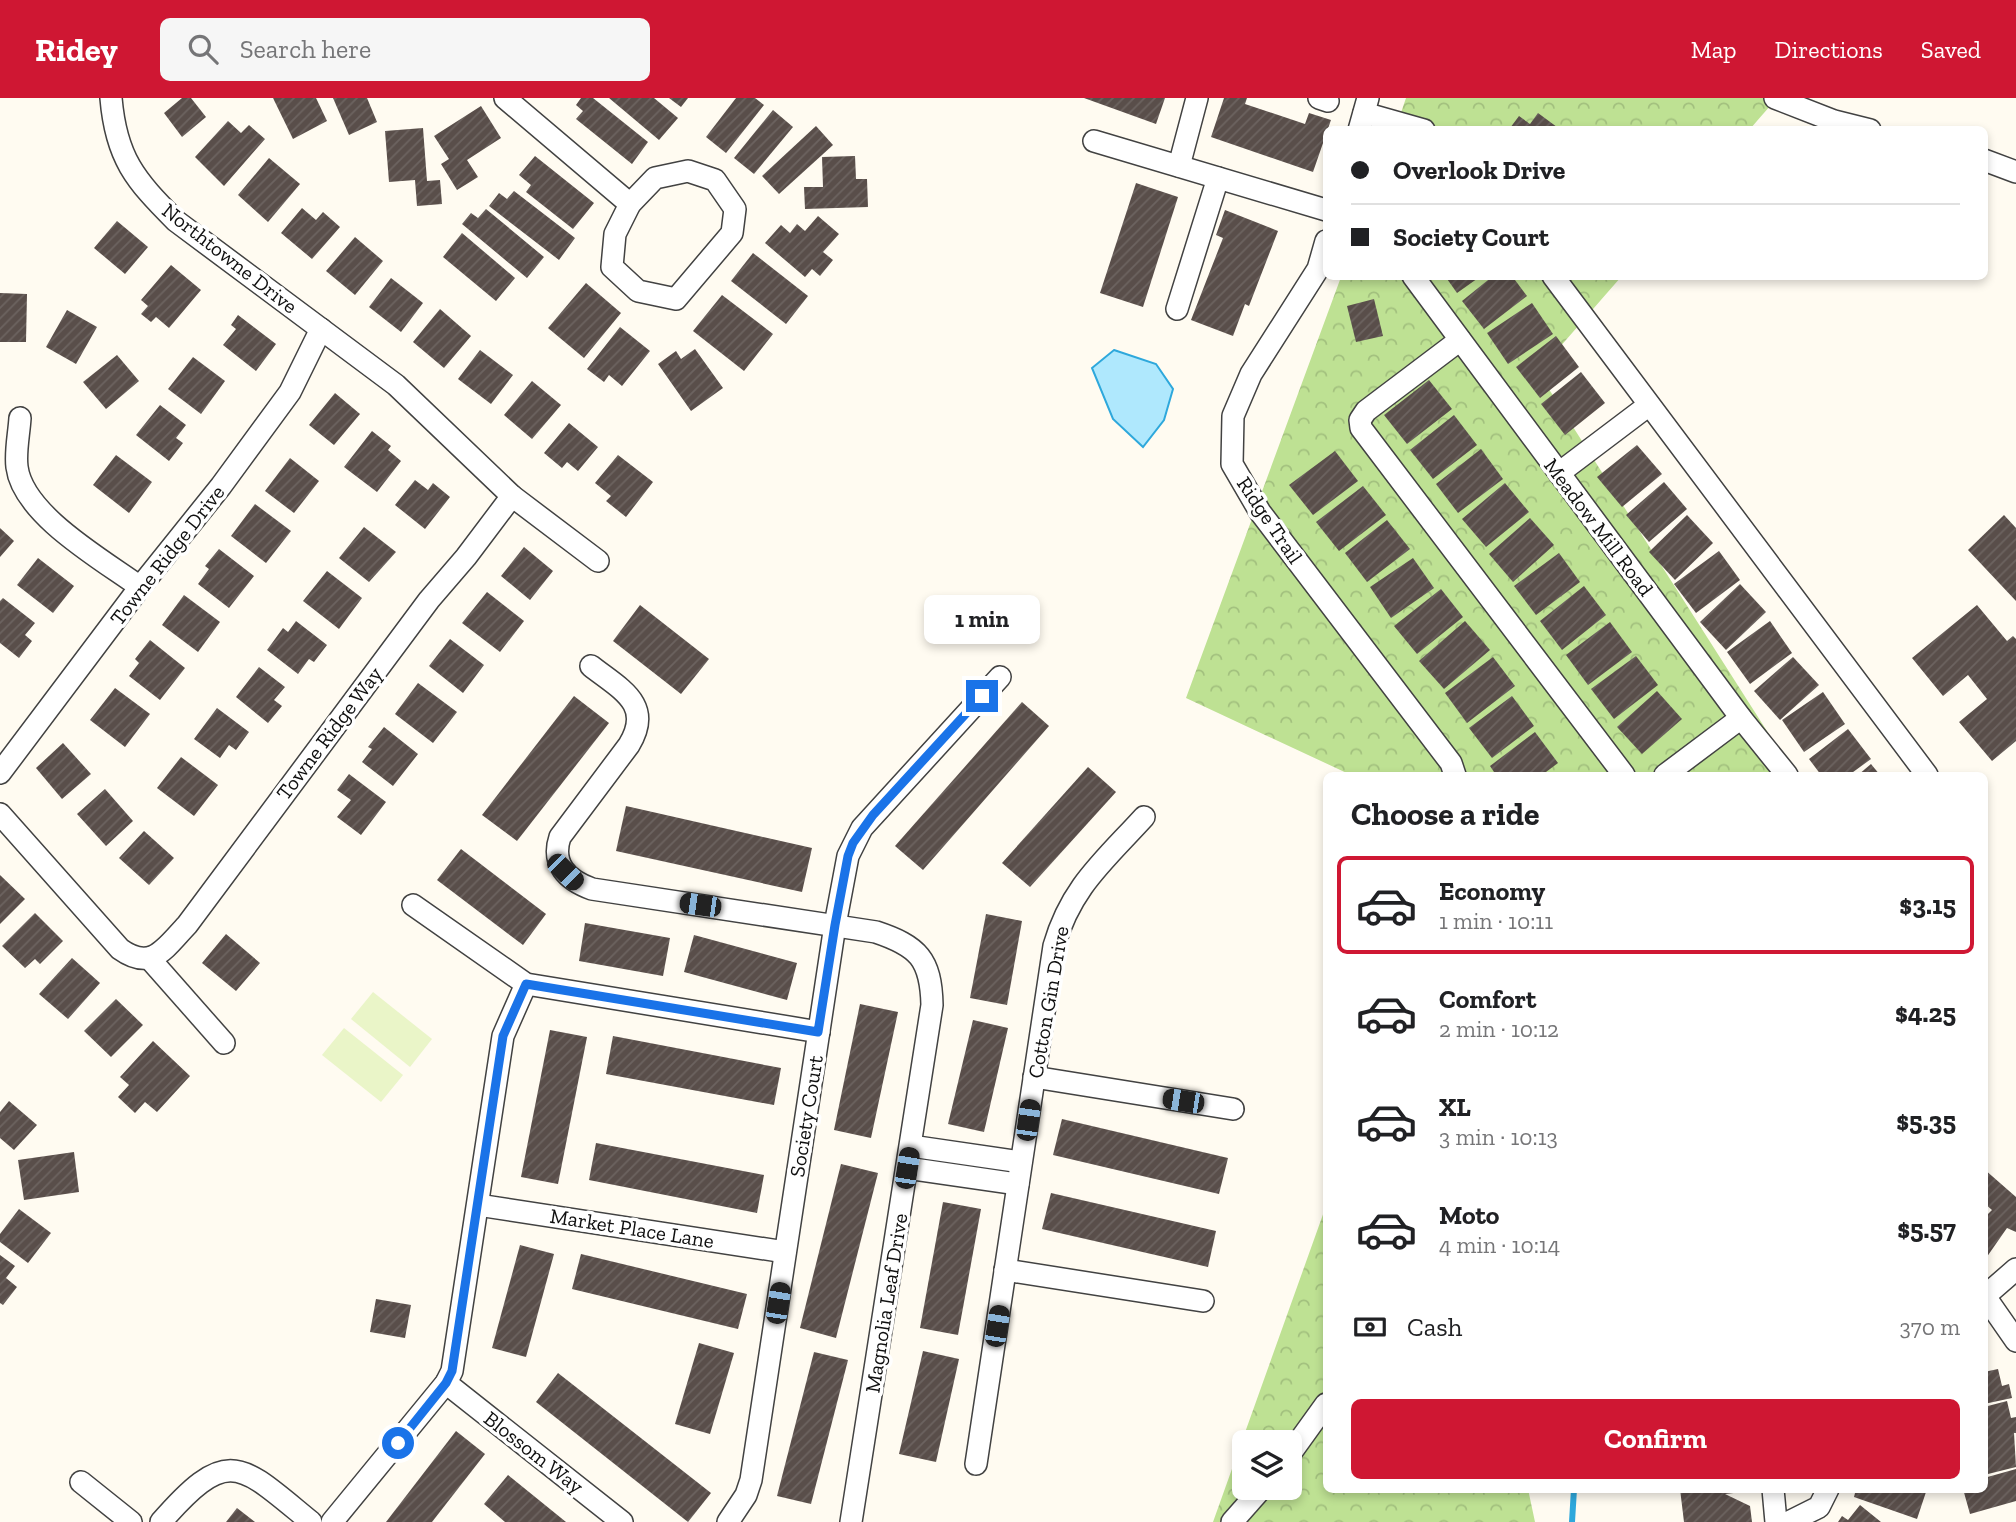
<!DOCTYPE html>
<html lang="en">
<head>
<meta charset="utf-8">
<style>
  body { margin:0; font-family:"Zilla Slab",serif; background:#f6f6f6; color:#202124; height:100vh; display:flex; flex-direction:column; font-size:26px; white-space:nowrap }
  * { box-sizing:border-box; margin:0 }
  p { font-size:23px; color:#757577 }
  .icon { flex:none; width:38px; height:38px; fill:none; stroke:currentColor; stroke-width:2; stroke-linecap:round; stroke-linejoin:round }
  .map { position:relative; flex:1; overflow:hidden }
  .sheet { position:absolute; left:1323px; top:674px; width:665px; height:721px; display:flex; flex-direction:column; background:#fff; border-radius:10px; box-shadow:0 4px 10px #0003 }
  .sheet>* { flex:none }
  .guide { position:absolute; left:1323px; top:28px; width:665px; height:154px; border-radius:10px; box-shadow:0 4px 10px #0003; display:grid; align-content:center; height:154px; padding:0 28px; background:#fff }
  .buttons { position:absolute; left:1232px; top:1332px; display:grid; gap:14px }
  .buttons a { display:grid; place-items:center; width:70px; height:70px; border-radius:10px; background:#fff; box-shadow:0 4px 10px #0003; font-size:35px }
  .end { position:absolute; width:32px; height:32px; margin:-16px; border:9px solid #1a73e8; background:#fff; box-shadow:0 0 0 4px #fff }
  .from { border-radius:50% }
  .bubble { position:absolute; height:49px; border-radius:10px; background:#fff; box-shadow:0 4px 10px #0003; font-size:23px; font-weight:700; line-height:49px; text-align:center }
  .car { position:absolute; width:21px; height:42px; margin:-21px -10px; border-radius:9px; box-shadow:0 0 5px 2px #0007; background:linear-gradient(#222 24%,#8ab4d8 0 40%,#222 0 76%,#8ab4d8 0 86%,#222 0) }
  .guide b { display:flex; align-items:center; gap:24px; height:66px; font-size:26px }
  .guide b+b { border-top:2px solid #e0e0e0 }
  .guide i { width:18px; height:18px; background:#202124 }
  ul { padding:0; list-style:none }
  li { display:flex; align-items:center; gap:21px; height:98px; margin:0 14px 10px; padding:0 14px; border:4px solid transparent; border-radius:10px }
  li div { flex:1 }
  li b { display:block; font-size:26px }
  li em { font-style:normal; font-weight:700 }
  li.active { border-color:#cf1733 }
  li>.icon { width:63px; height:63px; stroke-width:1.5 }
  h2 { padding:0 28px; font-size:32px; line-height:84px }
  .pay { display:flex; align-items:center; gap:18px; height:77px; padding:0 28px; font-size:26px }
  .pay p { margin-inline-start:auto }
  .button { display:flex; gap:14px; margin-top:auto; padding:14px 28px }
  .button a { flex:1; height:80px; border-radius:10px; background:#cf1733; color:#fff; font-size:28px; font-weight:700; line-height:80px; text-align:center }
  header { display:flex; align-items:center; gap:42px; box-sizing:border-box; height:98px; padding:0 35px; background:#cf1733; color:#fff }
  header strong { font-size:33px }
  nav { display:flex; gap:38px; margin-inline-start:auto; font-size:24px }
  .search { width:490px; height:63px; background:#f6f6f6; display:flex; align-items:center; gap:18px; box-sizing:border-box; padding:0 24px; border-radius:10px; color:#757577; font-size:26px }
  .map>svg:first-child { display:block }
  .forest { fill:url(#forest-crowns); fill-rule:evenodd }
  .pitch { fill:#eaf5c8 }
  .water { fill:#afe8fd; stroke:#2ea8dc; stroke-width:2 }
  .lines { fill:none; stroke-linecap:round; stroke-linejoin:round }
  .stream { stroke:#2ea8dc; stroke-width:6 }
  .building { fill:url(#building-hatch) }
  .minor-casing { stroke:#424242; stroke-width:24 }
  .minor { stroke:#fff; stroke-width:21 }
  .route { stroke:#1a73e8; stroke-width:9 }
  .labels { text-anchor:middle; dominant-baseline:central; stroke-width:7; stroke-linejoin:round; paint-order:stroke }
  .street-label { font-size:21px; fill:#0f0f0f; stroke:#fff }
</style>
</head>
<body>
<header>
<strong>Ridey</strong>
<div class="search"><svg class="icon" aria-label="search" viewBox="0 0 24 24"><circle cx="10" cy="10" r="6"/><path d="M15 15l6 6"/></svg>Search here</div>
<nav><a>Map</a><a>Directions</a><a>Saved</a></nav>
</header>
<div class="map">
<svg width="2016" height="1424" viewBox="0 0 2016 1424">
  <defs>
    <pattern id="forest-crowns" width="20" height="18" patternUnits="userSpaceOnUse" patternTransform="scale(1.75)"><rect width="20" height="18" fill="#bee193"/><path d="M2 6a3 3 0 1 1 6 0M12 15a3 3 0 1 1 6 0" fill="none" stroke="#a2c07e"/></pattern>
    <pattern id="building-hatch" width="6" height="6" patternUnits="userSpaceOnUse" patternTransform="scale(1.75)"><rect width="6" height="6" fill="#594e4a"/><path d="M-1 1l2-2M0 6l6-6M5 7l2-2" fill="none" stroke="#6c6360"/></pattern>
  </defs>
  <rect width="100%" height="100%" fill="#fffbf1"/>
  <g class="forest">
    <polygon points="1406,0 1777,0 1750,31 1395,32"/>
    <polygon points="1341,179 1621,179 1538,274 1795,677 1351,677 1186,600"/>
    <path d="M1326,1108V1391H1528L1535,1424H1213ZM1244,1344H1290V1390H1244Z"/>
  </g>
  <g class="pitch">
    <polygon points="373,894 432,941 410,969 351,921"/>
    <polygon points="344,930 403,977 381,1004 322,957"/>
  </g>
  <polygon class="water" points="1114,252 1156,266 1173,291 1164,322 1143,349 1113,321 1092,270"/>
  <g class="lines">
    <polyline class="stream" points="1572,1424 1574,1391"/>
  </g>
  <g class="building">
    <polygon points="182,0 191,0 206,19 182,39 164,15"/>
    <polygon points="273,0 316,0 327,23 293,41"/>
    <polygon points="333,0 367,0 377,24 349,37"/>
    <polygon points="581,0 593,0 648,44 632,66 576,21 583,13 576,7"/>
    <polygon points="609,0 654,0 678,20 659,42"/>
    <polygon points="669,0 688,0 681,9"/>
    <polygon points="736,0 755,0 764,7 726,55 706,39"/>
    <polygon points="1084,0 1165,0 1156,26"/>
    <polygon points="1224,0 1247,0 1245,6 1305,26 1309,15 1331,22 1313,74 1211,39"/>
    <polygon points="481,8 501,40 467,62 478,79 457,92 441,66 449,61 434,38"/>
    <polygon points="773,12 793,29 754,76 734,60"/>
    <polygon points="1538,15 1561,32 1510,30 1519,18 1530,26"/>
    <polygon points="228,23 241,35 249,27 265,41 224,88 195,59"/>
    <polygon points="816,28 833,47 779,96 762,78"/>
    <polygon points="423,30 427,83 440,82 442,106 417,108 415,82 389,84 385,33"/>
    <polygon points="535,58 594,105 573,131 526,94 531,87 519,77"/>
    <polygon points="855,58 856,81 867,81 868,109 805,111 804,89 823,89 822,59"/>
    <polygon points="269,60 300,86 268,124 238,97"/>
    <polygon points="1136,85 1178,99 1143,209 1100,195"/>
    <polygon points="514,93 575,140 559,162 489,108 499,95 507,101"/>
    <polygon points="302,110 316,122 323,114 340,129 312,161 281,135"/>
    <polygon points="486,111 544,159 527,180 462,126 471,115 478,120"/>
    <polygon points="1225,112 1278,133 1249,208 1245,206 1233,238 1191,222 1223,140 1216,137"/>
    <polygon points="818,118 839,136 823,154 833,162 820,178 812,171 805,179 765,145 781,127 790,135 797,126 805,133"/>
    <polygon points="117,123 148,149 125,176 94,150"/>
    <polygon points="462,135 515,180 496,203 443,159"/>
    <polygon points="355,139 383,163 355,197 326,173"/>
    <polygon points="753,155 808,198 786,226 731,183"/>
    <polygon points="171,167 201,192 169,230 156,219 151,224 141,216 148,208 141,202"/>
    <polygon points="1445,178 1481,178 1457,195"/>
    <polygon points="1493,178 1512,178 1527,198 1484,231 1462,203"/>
    <polygon points="391,180 423,205 401,234 369,209"/>
    <polygon points="586,185 621,215 584,260 548,230"/>
    <polygon points="0,195 27,196 26,244 0,244"/>
    <polygon points="722,197 773,236 744,273 693,233"/>
    <polygon points="1374,201 1383,238 1356,244 1347,208"/>
    <polygon points="1532,205 1553,236 1508,266 1487,235"/>
    <polygon points="440,211 471,238 444,270 413,244"/>
    <polygon points="67,212 97,229 76,266 46,249"/>
    <polygon points="238,217 276,246 256,273 223,247 236,231 231,227"/>
    <polygon points="620,229 650,253 622,288 609,277 604,284 587,271"/>
    <polygon points="1556,238 1579,269 1540,300 1516,269"/>
    <polygon points="695,251 723,290 691,313 658,266 676,253 681,261"/>
    <polygon points="480,252 513,277 491,306 458,281"/>
    <polygon points="117,257 139,283 106,311 83,284"/>
    <polygon points="193,259 225,283 201,316 168,291"/>
    <polygon points="1581,274 1605,305 1565,337 1541,306"/>
    <polygon points="1429,282 1452,311 1407,346 1384,317"/>
    <polygon points="532,283 561,307 532,341 504,317"/>
    <polygon points="335,295 360,316 334,347 309,327"/>
    <polygon points="160,307 186,327 176,340 183,345 169,363 136,337"/>
    <polygon points="1454,317 1477,347 1433,381 1410,352"/>
    <polygon points="569,325 598,349 578,373 567,364 562,370 544,355"/>
    <polygon points="372,333 391,348 388,352 401,363 377,394 344,369"/>
    <polygon points="1637,347 1662,376 1622,409 1597,379"/>
    <polygon points="1481,351 1503,381 1458,415 1436,386"/>
    <polygon points="1335,353 1358,383 1313,417 1289,387"/>
    <polygon points="116,357 152,384 129,415 93,387"/>
    <polygon points="618,357 653,384 626,419 606,403 611,398 595,385"/>
    <polygon points="290,360 319,383 294,415 265,393"/>
    <polygon points="415,382 428,392 433,385 450,399 425,431 395,407"/>
    <polygon points="1664,384 1687,411 1649,444 1626,417"/>
    <polygon points="1505,385 1529,414 1486,449 1462,421"/>
    <polygon points="1363,388 1386,417 1339,453 1316,424"/>
    <polygon points="255,406 291,433 266,465 231,438"/>
    <polygon points="1687,417 1713,445 1675,482 1649,454"/>
    <polygon points="2004,417 2016,430 2016,503 1968,452"/>
    <polygon points="1530,420 1554,447 1513,484 1489,456"/>
    <polygon points="1387,422 1410,451 1367,484 1345,455"/>
    <polygon points="364,429 396,454 369,484 339,460"/>
    <polygon points="0,430 14,443 0,459"/>
    <polygon points="524,449 553,473 530,502 501,478"/>
    <polygon points="219,451 254,478 229,510 198,486 209,471 205,468"/>
    <polygon points="1719,453 1740,482 1696,515 1674,486"/>
    <polygon points="1559,455 1580,484 1536,517 1514,488"/>
    <polygon points="38,460 74,488 53,515 17,487"/>
    <polygon points="1413,460 1434,490 1391,520 1370,489"/>
    <polygon points="327,473 362,500 339,531 303,503"/>
    <polygon points="1740,486 1766,514 1726,552 1700,524"/>
    <polygon points="1584,488 1606,517 1562,552 1540,523"/>
    <polygon points="1441,491 1463,519 1417,556 1394,528"/>
    <polygon points="487,494 524,523 500,554 462,525"/>
    <polygon points="184,497 220,524 198,554 162,527"/>
    <polygon points="3,500 35,525 25,537 32,543 19,560 0,545 0,503"/>
    <polygon points="640,507 709,561 681,596 613,543"/>
    <polygon points="1977,507 2007,543 2013,538 2016,541 2016,643 1992,663 1959,624 1987,601 1968,577 1943,598 1912,560"/>
    <polygon points="296,523 327,547 314,564 309,561 298,576 267,552 283,530 288,534"/>
    <polygon points="1465,523 1490,552 1444,591 1419,563"/>
    <polygon points="1770,523 1792,555 1750,586 1727,554"/>
    <polygon points="1610,524 1632,554 1588,587 1566,557"/>
    <polygon points="450,541 484,567 463,595 429,568"/>
    <polygon points="150,542 185,570 160,602 129,578 139,565 135,561"/>
    <polygon points="1636,558 1658,587 1614,621 1591,591"/>
    <polygon points="1493,559 1515,588 1467,625 1445,595"/>
    <polygon points="1793,559 1819,587 1780,622 1754,593"/>
    <polygon points="259,569 285,589 274,602 282,608 268,625 236,599"/>
    <polygon points="418,585 457,614 433,645 395,616"/>
    <polygon points="115,590 150,616 125,649 90,622"/>
    <polygon points="1657,593 1682,621 1642,656 1617,629"/>
    <polygon points="1823,594 1845,626 1804,654 1782,622"/>
    <polygon points="574,598 609,625 517,743 482,717"/>
    <polygon points="1512,598 1534,628 1492,660 1469,630"/>
    <polygon points="1022,604 1049,628 923,772 895,748"/>
    <polygon points="217,610 249,634 236,652 229,647 220,660 194,641"/>
    <polygon points="384,629 418,656 393,688 362,664 372,651 368,649"/>
    <polygon points="1848,631 1871,661 1849,677 1821,677 1809,661"/>
    <polygon points="1535,634 1558,665 1542,677 1496,677 1490,668"/>
    <polygon points="63,645 91,676 62,701 36,670"/>
    <polygon points="181,659 218,687 194,718 157,690"/>
    <polygon points="1871,666 1880,677 1858,677"/>
    <polygon points="1088,669 1116,694 1030,789 1002,765"/>
    <polygon points="349,676 386,704 361,737 337,719 351,702 337,692"/>
    <polygon points="105,691 133,723 106,748 77,716"/>
    <polygon points="626,708 812,750 802,794 616,753"/>
    <polygon points="144,733 174,760 149,787 119,760"/>
    <polygon points="461,751 546,816 523,847 437,782"/>
    <polygon points="0,777 25,801 0,826"/>
    <polygon points="35,815 63,843 40,866 35,861 25,870 2,848"/>
    <polygon points="986,816 1022,823 1007,907 970,900"/>
    <polygon points="585,825 670,840 663,878 579,863"/>
    <polygon points="226,836 260,865 236,893 202,865"/>
    <polygon points="694,837 797,865 787,902 684,874"/>
    <polygon points="72,860 100,885 68,921 39,896"/>
    <polygon points="116,901 143,927 111,959 84,933"/>
    <polygon points="860,906 898,914 871,1040 834,1032"/>
    <polygon points="973,922 1008,930 984,1034 948,1026"/>
    <polygon points="550,932 587,939 558,1086 521,1079"/>
    <polygon points="613,938 781,970 774,1007 606,976"/>
    <polygon points="153,943 190,978 157,1014 145,1004 135,1015 118,999 129,987 120,979"/>
    <polygon points="9,1003 37,1027 14,1052 0,1040 0,1014"/>
    <polygon points="1062,1021 1228,1060 1219,1096 1053,1057"/>
    <polygon points="596,1045 764,1077 757,1115 589,1082"/>
    <polygon points="74,1054 79,1094 24,1102 18,1062"/>
    <polygon points="841,1066 878,1075 836,1240 800,1230"/>
    <polygon points="1984,1071 2016,1099 2016,1134 2007,1130 1984,1163 1984,1120 1992,1112 1984,1105"/>
    <polygon points="1051,1095 1216,1133 1208,1169 1042,1131"/>
    <polygon points="943,1104 981,1111 958,1237 920,1230"/>
    <polygon points="19,1111 51,1135 28,1165 0,1144 0,1136"/>
    <polygon points="520,1147 554,1156 526,1259 492,1250"/>
    <polygon points="581,1156 747,1196 738,1231 572,1191"/>
    <polygon points="0,1157 15,1168 6,1180 17,1189 3,1207 0,1205"/>
    <polygon points="376,1201 411,1207 405,1240 370,1234"/>
    <polygon points="699,1245 734,1255 710,1336 675,1326"/>
    <polygon points="923,1253 959,1261 936,1364 899,1356"/>
    <polygon points="814,1254 848,1262 811,1406 777,1398"/>
    <polygon points="1998,1271 2002,1288 2009,1286 2012,1300 1984,1306 1984,1274"/>
    <polygon points="558,1275 711,1395 688,1424 536,1304"/>
    <polygon points="2007,1303 2011,1320 2016,1319 2016,1335 2014,1335 2016,1369 1984,1377 1984,1309"/>
    <polygon points="456,1333 485,1356 432,1424 386,1424"/>
    <polygon points="2016,1371 2016,1403 1970,1416 1963,1391 1984,1391 1984,1380"/>
    <polygon points="508,1377 566,1424 505,1424 484,1406"/>
    <polygon points="1680,1391 1751,1391 1751,1393 1725,1396 1750,1408 1752,1424 1684,1424"/>
    <polygon points="1856,1391 1927,1391 1917,1421 1854,1399"/>
    <polygon points="1860,1407 1881,1424 1838,1424 1842,1418 1848,1422"/>
    <polygon points="237,1410 255,1424 226,1424"/>
  </g>
  <g class="lines">
    <g class="minor-casing">
      <g id="minor">
        <polyline points="505,0 630,106"/>
        <polyline points="1319,0 1328,3"/>
        <polyline points="1775,0 1834,23 1870,32"/>
        <polyline points="1364,15 1424,32"/>
        <polyline points="1359,32 1368,0"/>
        <polyline points="1094,43 1326,112"/>
        <polyline points="1984,62 2016,74"/>
        <polyline points="1179,68 1197,0"/>
        <polygon points="688,73 715,82 735,111 732,135 676,201 638,193 612,169 615,136 630,106 655,80"/>
        <polyline points="1326,143 1318,171 1251,276 1233,318 1232,366 1260,414 1451,665 1455,677"/>
        <polyline points="1413,178 1741,620 1787,677"/>
        <polyline points="1553,178 1927,677"/>
        <polyline points="1177,211 1218,80"/>
        <polyline points="1460,242 1366,313 1360,322 1361,330 1624,677"/>
        <path d="M20,320C19,336 15,354 17,369C23,417 103,462 140,489"/>
        <polyline points="1559,375 1649,307"/>
        <polyline points="512,398 598,463"/>
        <path d="M591,568C620,591 654,606 629,647L560,739C551,766 567,782 592,791L876,834C918,848 931,861 932,907L851,1424"/>
        <polyline points="0,675 140,489 221,388 290,294 321,231"/>
        <polyline points="1665,677 1741,620"/>
        <path d="M0,716L120,851C152,874 165,850 187,827L429,502L466,459L512,398L396,287L176,123C135,82 116,60 111,0"/>
        <polyline points="413,807 526,886 819,934"/>
        <polyline points="149,860 224,945"/>
        <polyline points="1034,979 1233,1011"/>
        <polyline points="911,1048 1021,1064"/>
        <polyline points="907,1070 1018,1086"/>
        <polyline points="478,1107 785,1154"/>
        <polyline points="1005,1172 1203,1203"/>
        <polyline points="1984,1197 2016,1243"/>
        <polyline points="1985,1198 2016,1171"/>
        <polyline points="446,1285 622,1424"/>
        <polyline points="1290,1356 1326,1306"/>
        <path d="M976,1366L1054,848C1071,789 1104,763 1144,719"/>
        <polyline points="81,1384 131,1424"/>
        <polyline points="1773,1391 1776,1424"/>
        <path d="M161,1424C229,1346 240,1366 311,1424"/>
        <polyline points="332,1424 446,1285 452,1273 503,938 526,886"/>
        <polyline points="728,1424 746,1397 751,1382 835,827 848,758 862,730 1000,579"/>
        <polyline points="1232,1424 1262,1390"/>
        <polyline points="1789,1424 1819,1409 1828,1391"/>
      </g>
    </g>
    <use href="#minor" class="minor"/>
  </g>
  <g class="lines">
    <polyline class="route" points="398,1345 446,1285 452,1273 503,938 526,886 818,934 835,827 848,758 853,745 873,717 982,598"/>
  </g>
  <g class="labels">
    <g class="street-label">
      <text transform="translate(230 160) rotate(38)">Northtowne Drive</text>
      <text transform="translate(1270 422) rotate(56)">Ridge Trail</text>
      <text transform="translate(1599 429) rotate(53)">Meadow Mill Road</text>
      <text transform="translate(167 457) rotate(-52)">Towne Ridge Drive</text>
      <text transform="translate(329 635) rotate(-53)">Towne Ridge Way</text>
      <text transform="translate(1048 904) rotate(-80)">Cotton Gin Drive</text>
      <text transform="translate(806 1018) rotate(-81)">Society Court</text>
      <text transform="translate(632 1130) rotate(9)">Market Place Lane</text>
      <text transform="translate(886 1205) rotate(-81)">Magnolia Leaf Drive</text>
      <text transform="translate(534 1354) rotate(38)">Blossom Way</text>
    </g>
  </g>
</svg>
<div class="buttons">
<a><svg class="icon" aria-label="layers" viewBox="0 0 24 24"><path d="M12 4l9 5-9 5-9-5zM3 14l9 5 9-5"/></svg></a>
</div>
<i class="end from" style="left:398px;top:1345px"></i>
<i class="end" style="left:982px;top:598px"></i>
<div class="bubble" style="left:924px;top:497px;width:116px">1 min</div>
<i class="car" style="left:565px;top:774px;rotate:135deg"></i>
<i class="car" style="left:700px;top:807px;rotate:278deg"></i>
<i class="car" style="left:1183px;top:1003px;rotate:279deg"></i>
<i class="car" style="left:1028px;top:1022px;rotate:8deg"></i>
<i class="car" style="left:907px;top:1070px;rotate:9deg"></i>
<i class="car" style="left:778px;top:1205px;rotate:9deg"></i>
<i class="car" style="left:997px;top:1228px;rotate:9deg"></i>
<div class="guide">
<b><i class="from"></i>Overlook Drive</b>
<b><i></i>Society Court</b>
</div>
<section class="sheet">
<h2>Choose a ride</h2>
<ul>
<li class="active"><svg class="icon" aria-label="car" viewBox="0 0 24 24"><path d="M5 17H2v-5l4-1 3-4h7l3 4 3 1v5h-3M9 17h6M6 11h13"/><circle cx="7" cy="17" r="2"/><circle cx="17" cy="17" r="2"/></svg><div><b>Economy</b><p>1 min · 10:11</p></div><em>$3.15</em></li>
<li><svg class="icon" aria-label="car" viewBox="0 0 24 24"><path d="M5 17H2v-5l4-1 3-4h7l3 4 3 1v5h-3M9 17h6M6 11h13"/><circle cx="7" cy="17" r="2"/><circle cx="17" cy="17" r="2"/></svg><div><b>Comfort</b><p>2 min · 10:12</p></div><em>$4.25</em></li>
<li><svg class="icon" aria-label="car" viewBox="0 0 24 24"><path d="M5 17H2v-5l4-1 3-4h7l3 4 3 1v5h-3M9 17h6M6 11h13"/><circle cx="7" cy="17" r="2"/><circle cx="17" cy="17" r="2"/></svg><div><b>XL</b><p>3 min · 10:13</p></div><em>$5.35</em></li>
<li><svg class="icon" aria-label="car" viewBox="0 0 24 24"><path d="M5 17H2v-5l4-1 3-4h7l3 4 3 1v5h-3M9 17h6M6 11h13"/><circle cx="7" cy="17" r="2"/><circle cx="17" cy="17" r="2"/></svg><div><b>Moto</b><p>4 min · 10:14</p></div><em>$5.57</em></li>
</ul>
<div class="pay"><svg class="icon" aria-label="cash" viewBox="0 0 24 24"><path d="M3 7h18v10H3z"/><circle cx="12" cy="12" r="2"/></svg>Cash<p>370 m</p></div>
<div class="button"><a>Confirm</a></div>
</section>
</div>
</body>
</html>
